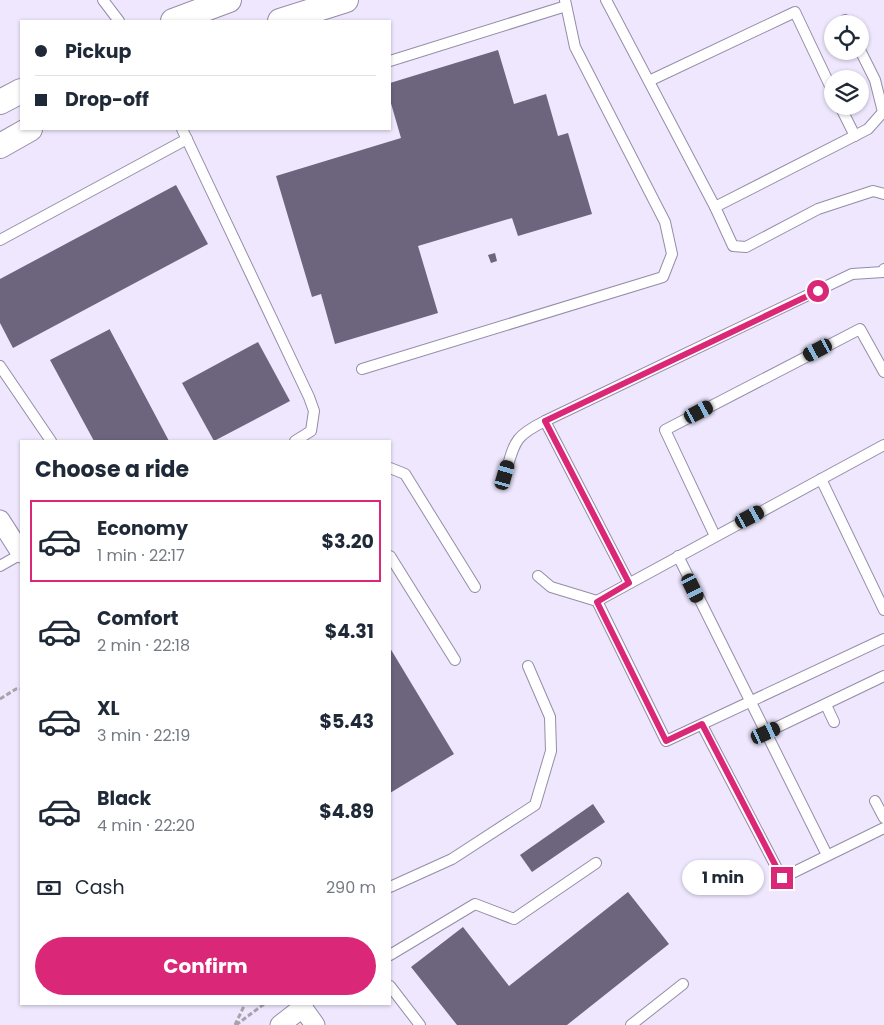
<!DOCTYPE html>
<html lang="en">
<head>
<meta charset="utf-8">
<style>
  body { margin:0; font-family:Poppins,sans-serif; background:#f6f6f7; color:#1f2937; height:100vh; display:flex; flex-direction:column; font-size:19px; white-space:nowrap }
  * { box-sizing:border-box; margin:0 }
  p { font-size:16px; color:#747a83 }
  .icon { flex:none; width:28px; height:28px; fill:none; stroke:currentColor; stroke-width:2; stroke-linecap:round; stroke-linejoin:round }
  .map { position:relative; flex:1; overflow:hidden }
  .side { position:absolute; left:20px; top:440px; width:371px; height:565px; display:flex; flex-direction:column; background:#fff; border-radius:0px; box-shadow:0 1px 4px #0004 }
  .side>* { flex:none }
  .banner { position:absolute; left:20px; top:20px; width:371px; height:110px; border-radius:0px; box-shadow:0 1px 4px #0004; display:grid; align-content:center; height:110px; padding:0 15px; background:#fff }
  .controls { position:absolute; left:824px; top:15px; display:grid; gap:10px }
  .controls a { display:grid; place-items:center; width:45px; height:45px; border-radius:50%; background:#fff; box-shadow:0 1px 4px #0004; font-size:25px }
  .end { position:absolute; width:22px; height:22px; margin:-11px; border:6px solid #db2777; background:#fff; box-shadow:0 0 0 2px #fff }
  .from { border-radius:50% }
  .bubble { position:absolute; height:35px; border-radius:18px; background:#fff; box-shadow:0 1px 4px #0004; font-size:16px; font-weight:700; line-height:35px; text-align:center }
  .car { position:absolute; width:15px; height:30px; margin:-15px -8px; border-radius:6px; box-shadow:0 0 4px 1px #0007; background:linear-gradient(#222 24%,#8ab4d8 0 40%,#222 0 76%,#8ab4d8 0 86%,#222 0) }
  .banner b { display:flex; align-items:center; gap:18px; height:48px; font-size:19px }
  .banner b+b { border-top:1px solid #e0e1e3 }
  .banner i { width:12px; height:12px; background:#1f2937 }
  ul { padding:0; list-style:none }
  li { display:flex; align-items:center; gap:15px; height:82px; margin:0 10px 8px; padding:0 5px; border:2px solid transparent; border-radius:0px }
  li div { flex:1 }
  li b { display:block; font-size:19px }
  li em { font-style:normal; font-weight:700 }
  li.on { border-color:#db2777 }
  li>.icon { width:45px; height:45px; stroke-width:1.5 }
  h2 { padding:0 15px; font-size:22px; line-height:60px }
  .pay { display:flex; align-items:center; gap:12px; height:55px; padding:0 15px; font-size:19px }
  .pay p { margin-inline-start:auto }
  .action { display:flex; gap:10px; margin-top:auto; padding:10px 15px }
  .action a { flex:1; height:58px; border-radius:30px; background:#db2777; color:#fff; font-size:20px; font-weight:700; line-height:58px; text-align:center }
  .map>svg:first-child { display:block }
  .built { fill:#eee7fd; fill-rule:evenodd }
  .building { fill:#6d647e }
  .lines { fill:none; stroke-linecap:round; stroke-linejoin:round }
  .service-casing { stroke:#968ca8; stroke-width:12 }
  .minor-casing { stroke:#968ca8; stroke-width:21 }
  .tertiary-casing { stroke:#968ca8; stroke-width:26 }
  .path { stroke:#a5a3ab; stroke-width:3; stroke-dasharray:5 2.5; stroke-linecap:butt }
  .service { stroke:#fff; stroke-width:10 }
  .minor { stroke:#fff; stroke-width:19 }
  .tertiary { stroke:#fff; stroke-width:24 }
  .route { stroke:#db2777; stroke-width:6 }
</style>
</head>
<body>
<div class="map">
<svg width="884" height="1025" viewBox="0 0 884 1025">
  <rect width="100%" height="100%" fill="#f9f7fd"/>
  <path class="built" d="M0,0H884V1025H0ZM21,21H390V129H21ZM832,24H860V51H832ZM832,79H860V106H832ZM21,441H390V1004H21Z"/>
  <g class="building">
    <polygon points="498,50 514,104 546,94 558,136 568,133 592,214 518,236 512,218 418,246 438,313 335,344 321,294 312,297 276,176 401,138 390,100 390,83"/>
    <polygon points="176,185 208,244 13,348 0,323 0,279"/>
    <polygon points="495,253 497,261 491,263 488,255"/>
    <polygon points="110,329 110,330 169,441 94,441 50,360"/>
    <polygon points="258,342 290,401 214,441 182,383"/>
    <polygon points="390,648 454,754 390,793"/>
    <polygon points="593,804 605,822 532,872 520,855"/>
    <polygon points="628,892 669,944 567,1025 457,1025 411,967 463,927 509,986"/>
  </g>
  <g class="lines">
    <g class="service-casing">
      <g id="service">
        <polyline points="103,0 119,21"/>
        <polyline points="606,0 715,207 733,246 746,247 818,209 873,191 884,194"/>
        <polyline points="845,20 847,24"/>
        <polyline points="390,61 566,6"/>
        <polyline points="649,81 795,12 832,90"/>
        <polyline points="840,106 855,136"/>
        <polyline points="182,129 309,397 314,411 311,431 295,441"/>
        <polyline points="715,207 868,129 883,112 875,80 860,50"/>
        <polyline points="0,240 187,139"/>
        <polyline points="0,366 51,441"/>
        <polyline points="362,369 663,277 672,254 665,222 575,47 565,0"/>
        <polyline points="884,445 597,601 666,741 884,639"/>
        <polyline points="390,468 405,474 475,587"/>
        <path d="M505,475C515,442 513,437 545,421"/>
        <polyline points="821,479 884,610"/>
        <polyline points="715,536 665,430 860,329 884,372"/>
        <polyline points="390,556 455,660"/>
        <polyline points="678,556 827,855"/>
        <polyline points="0,566 21,554"/>
        <polyline points="538,576 551,587 597,601"/>
        <polyline points="629,583 545,421 852,274 883,272 884,269"/>
        <polyline points="826,705 834,722"/>
        <polyline points="702,725 782,878 884,828"/>
        <polyline points="765,733 884,676"/>
        <polyline points="875,801 884,818"/>
        <polyline points="390,887 452,859 535,805 551,751 550,717 528,666"/>
        <polyline points="390,955 475,904 514,919 596,863"/>
        <polyline points="390,986 420,1025"/>
        <polyline points="631,1025 683,984"/>
      </g>
    </g>
    <g class="minor-casing">
      <g id="minor">
        <polyline points="0,520 21,553"/>
        <polyline points="300,1004 315,1025"/>
        <polyline points="280,1025 302,1008"/>
      </g>
    </g>
    <g class="tertiary-casing">
      <g id="tertiary">
        <polyline points="173,21 229,0"/>
        <polyline points="280,21 346,0"/>
        <polyline points="0,102 21,91"/>
        <polyline points="0,146 30,129"/>
      </g>
    </g>
    <g class="path">
      <polyline points="0,699 16,689 21,689"/>
      <polyline points="235,1025 245,1004"/>
      <polyline points="236,1025 264,1004"/>
    </g>
    <use href="#service" class="service"/>
    <use href="#minor" class="minor"/>
    <use href="#tertiary" class="tertiary"/>
  </g>
  <g class="lines">
    <polyline class="route" points="782,878 702,724 666,741 597,602 629,583 545,421 818,291"/>
  </g>
</svg>
<div class="controls">
<a><svg class="icon" aria-label="locate" viewBox="0 0 24 24"><circle cx="12" cy="12" r="6"/><path d="M12 2v4M12 18v4M2 12h4M18 12h4"/></svg></a>
<a><svg class="icon" aria-label="layers" viewBox="0 0 24 24"><path d="M12 4l9 5-9 5-9-5zM3 14l9 5 9-5"/></svg></a>
</div>
<i class="end from" style="left:818px;top:291px"></i>
<i class="end" style="left:782px;top:878px"></i>
<div class="bubble" style="left:682px;top:860px;width:82px">1 min</div>
<i class="car" style="left:818px;top:350px;rotate:242deg"></i>
<i class="car" style="left:699px;top:412px;rotate:62deg"></i>
<i class="car" style="left:505px;top:475px;rotate:16deg"></i>
<i class="car" style="left:750px;top:517px;rotate:62deg"></i>
<i class="car" style="left:693px;top:588px;rotate:154deg"></i>
<i class="car" style="left:766px;top:733px;rotate:65deg"></i>
<div class="banner">
<b><i class="from"></i>Pickup</b>
<b><i></i>Drop-off</b>
</div>
<section class="side">
<h2>Choose a ride</h2>
<ul>
<li class="on"><svg class="icon" aria-label="car" viewBox="0 0 24 24"><path d="M5 17H2v-5l4-1 3-4h7l3 4 3 1v5h-3M9 17h6M6 11h13"/><circle cx="7" cy="17" r="2"/><circle cx="17" cy="17" r="2"/></svg><div><b>Economy</b><p>1 min · 22:17</p></div><em>$3.20</em></li>
<li><svg class="icon" aria-label="car" viewBox="0 0 24 24"><path d="M5 17H2v-5l4-1 3-4h7l3 4 3 1v5h-3M9 17h6M6 11h13"/><circle cx="7" cy="17" r="2"/><circle cx="17" cy="17" r="2"/></svg><div><b>Comfort</b><p>2 min · 22:18</p></div><em>$4.31</em></li>
<li><svg class="icon" aria-label="car" viewBox="0 0 24 24"><path d="M5 17H2v-5l4-1 3-4h7l3 4 3 1v5h-3M9 17h6M6 11h13"/><circle cx="7" cy="17" r="2"/><circle cx="17" cy="17" r="2"/></svg><div><b>XL</b><p>3 min · 22:19</p></div><em>$5.43</em></li>
<li><svg class="icon" aria-label="car" viewBox="0 0 24 24"><path d="M5 17H2v-5l4-1 3-4h7l3 4 3 1v5h-3M9 17h6M6 11h13"/><circle cx="7" cy="17" r="2"/><circle cx="17" cy="17" r="2"/></svg><div><b>Black</b><p>4 min · 22:20</p></div><em>$4.89</em></li>
</ul>
<div class="pay"><svg class="icon" aria-label="cash" viewBox="0 0 24 24"><path d="M3 7h18v10H3z"/><circle cx="12" cy="12" r="2"/></svg>Cash<p>290 m</p></div>
<div class="action"><a>Confirm</a></div>
</section>
</div>
</body>
</html>
